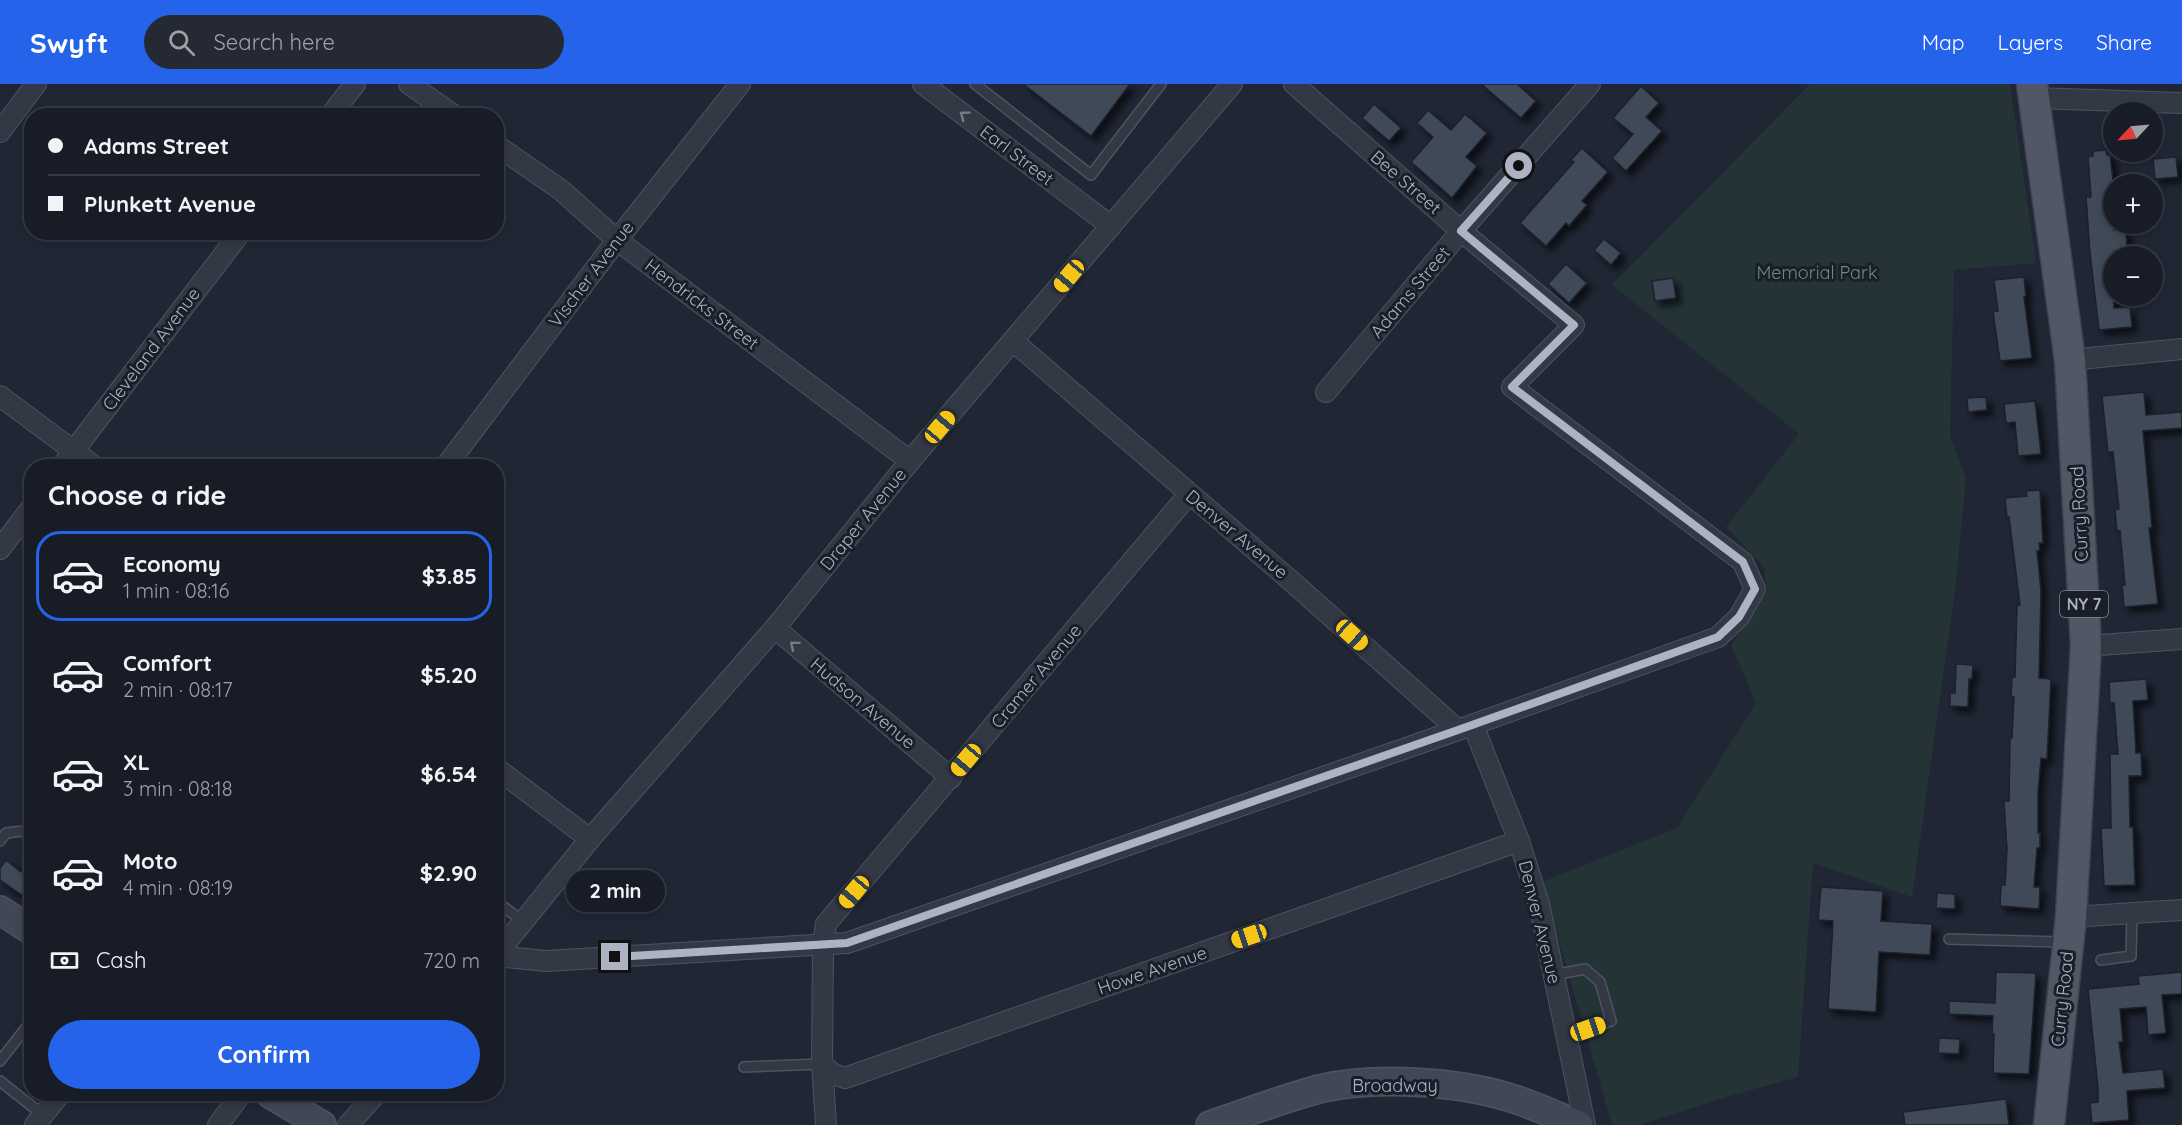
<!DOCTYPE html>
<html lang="en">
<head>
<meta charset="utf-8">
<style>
  body { margin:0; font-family:Quicksand,sans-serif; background:#252933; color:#f1f3f6; height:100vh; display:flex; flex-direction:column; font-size:22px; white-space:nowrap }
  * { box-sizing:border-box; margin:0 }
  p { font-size:20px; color:#9fa1a7 }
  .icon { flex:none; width:33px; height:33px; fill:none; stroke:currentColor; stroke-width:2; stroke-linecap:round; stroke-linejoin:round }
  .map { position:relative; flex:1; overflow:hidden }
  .panel { position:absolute; left:24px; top:375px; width:480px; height:642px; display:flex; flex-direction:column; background:#181c27; border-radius:24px; box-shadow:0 3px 9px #0003,0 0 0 2px #363a44 }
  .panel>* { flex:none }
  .top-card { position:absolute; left:24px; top:24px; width:480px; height:132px; border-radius:24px; box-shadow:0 3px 9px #0003,0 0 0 2px #363a44; display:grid; align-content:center; height:132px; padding:0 24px; background:#181c27 }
  .needle { width:39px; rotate:244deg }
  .buttons { position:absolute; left:2103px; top:18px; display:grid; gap:12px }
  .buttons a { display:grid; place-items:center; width:60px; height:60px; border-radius:50%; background:#181c27; box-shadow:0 3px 9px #0003,0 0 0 2px #363a44; font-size:30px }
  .end { position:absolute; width:27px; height:27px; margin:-14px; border:8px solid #adb3c2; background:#111; box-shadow:0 0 0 3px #111 }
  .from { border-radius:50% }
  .bubble { position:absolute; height:42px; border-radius:21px; background:#181c27; box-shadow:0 3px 9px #0003,0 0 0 2px #363a44; font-size:20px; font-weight:800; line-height:42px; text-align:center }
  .car { position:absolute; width:18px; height:36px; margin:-18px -9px; border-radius:8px; box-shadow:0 0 4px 2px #0007; background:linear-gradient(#f5c518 24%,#345 0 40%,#f5c518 0 76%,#345 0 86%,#f5c518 0) }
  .top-card b { display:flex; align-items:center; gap:21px; height:57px; font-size:22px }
  .top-card b+b { border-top:2px solid #363a44 }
  .top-card i { width:15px; height:15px; background:#f1f3f6 }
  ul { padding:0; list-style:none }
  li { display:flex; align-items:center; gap:18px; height:90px; margin:0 12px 9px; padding:0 12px; border:3px solid transparent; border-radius:24px }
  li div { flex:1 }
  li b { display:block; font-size:22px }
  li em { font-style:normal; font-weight:800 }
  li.current { border-color:#2563eb }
  li>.icon { width:54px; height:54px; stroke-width:1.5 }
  h2 { padding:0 24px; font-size:27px; line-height:72px }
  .pay { display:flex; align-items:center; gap:15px; height:66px; padding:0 24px; font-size:22px }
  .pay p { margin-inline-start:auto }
  .action { display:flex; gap:12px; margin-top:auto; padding:12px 24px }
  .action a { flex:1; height:69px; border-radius:36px; background:#2563eb; color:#fff; font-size:24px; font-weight:800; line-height:69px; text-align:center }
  header { display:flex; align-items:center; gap:36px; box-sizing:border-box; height:84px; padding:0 30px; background:#2563eb; color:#fff }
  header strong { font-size:28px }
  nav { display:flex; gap:33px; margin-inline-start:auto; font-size:21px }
  .search { width:420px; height:54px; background:#252933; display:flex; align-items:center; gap:15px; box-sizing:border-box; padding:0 21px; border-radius:33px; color:#9fa1a7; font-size:22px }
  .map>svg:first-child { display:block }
  .green { fill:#233336 }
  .building { fill:#414958; stroke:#1b202b; stroke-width:1.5; filter:url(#shadow) }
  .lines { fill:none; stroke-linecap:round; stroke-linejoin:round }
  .lane-casing { stroke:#4e5360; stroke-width:12 }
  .street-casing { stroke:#4e5360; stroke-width:22 }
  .secondary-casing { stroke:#4e5360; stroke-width:30 }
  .primary-casing { stroke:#3d424e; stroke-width:33 }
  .lane { stroke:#333845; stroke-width:9 }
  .street { stroke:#333845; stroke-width:20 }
  .secondary { stroke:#424757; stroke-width:27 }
  .primary { stroke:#515765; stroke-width:30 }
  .oneway { stroke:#767c8a }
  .route { stroke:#adb3c2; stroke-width:8 }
  .labels { text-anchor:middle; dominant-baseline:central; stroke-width:6; stroke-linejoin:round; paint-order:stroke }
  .shield { fill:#191e29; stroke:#818694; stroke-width:1.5 }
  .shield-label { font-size:16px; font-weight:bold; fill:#adb3c2 }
  .street-label { font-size:18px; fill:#adb3c2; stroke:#191e29 }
  .park-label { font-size:18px; fill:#679075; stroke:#191e29 }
</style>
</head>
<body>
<header>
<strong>Swyft</strong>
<div class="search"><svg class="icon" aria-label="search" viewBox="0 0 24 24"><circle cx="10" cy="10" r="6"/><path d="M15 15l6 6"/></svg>Search here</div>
<nav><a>Map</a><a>Layers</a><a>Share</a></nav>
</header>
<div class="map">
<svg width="2182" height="1041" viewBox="0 0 2182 1041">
  <defs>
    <filter id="shadow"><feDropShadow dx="5.5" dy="5.5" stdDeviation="3" flood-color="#0009"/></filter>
  </defs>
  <rect width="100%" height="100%" fill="#202634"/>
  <polygon class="green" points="1810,0 2010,0 2036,179 1954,186 1950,352 1966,394 1955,507 1912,813 1813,779 1798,993 1730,1012 1639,1041 1612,1041 1542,798 1677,744 1756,619 1731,561 1767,509 1764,483 1726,443 1799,350 1612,201"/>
  <g class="building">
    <polygon points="1023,0 1130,0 1091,52"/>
    <polygon points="1481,0 1517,0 1536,17 1521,34"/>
    <polygon points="1641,2 1659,19 1646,33 1662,47 1626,87 1612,74 1633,50 1613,34"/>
    <polygon points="1374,20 1401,44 1389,57 1362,34"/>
    <polygon points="1428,26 1451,46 1465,30 1487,49 1466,73 1477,82 1452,114 1411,78 1433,53 1417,39"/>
    <polygon points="1582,64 1608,88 1582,117 1587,121 1569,142 1566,139 1546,162 1520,139 1574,78 1571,76"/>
    <polygon points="2106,66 2107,71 2110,71 2114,104 2114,146 2126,145 2127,166 2114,167 2114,224 2130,223 2132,243 2099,246 2090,169 2086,113 2091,113 2088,73 2093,72 2093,67"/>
    <polygon points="2176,73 2178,93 2155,95 2153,75"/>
    <polygon points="1604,155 1621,169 1611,181 1594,166"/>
    <polygon points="1566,180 1587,199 1569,219 1548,200"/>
    <polygon points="2024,193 2026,212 2024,213 2032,274 2000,277 1993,228 1998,227 1994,196"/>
    <polygon points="1673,194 1676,214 1655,217 1652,197"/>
    <polygon points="2144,308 2146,331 2182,328 2182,344 2143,347 2152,444 2149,444 2158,520 2124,523 2122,501 2125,501 2120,447 2117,447 2115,426 2119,425 2113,368 2108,368 2102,312"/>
    <polygon points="1986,313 1987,326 1968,328 1967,314"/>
    <polygon points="2035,317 2041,370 2018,372 2015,338 2006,339 2004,320"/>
    <polygon points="2040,406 2043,459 2039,459 2040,466 2037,467 2041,507 2039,594 2051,595 2047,675 2041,674 2038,708 2038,749 2040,749 2040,764 2037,764 2034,803 2040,803 2039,825 2000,822 2001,801 2005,801 2007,765 2004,717 2009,717 2010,654 2012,654 2014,613 2011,613 2012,593 2015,593 2017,521 2020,521 2009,433 2007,433 2005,414 2027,412 2026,407"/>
    <polygon points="1956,580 1973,581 1972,595 1969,595 1968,623 1950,622 1950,609 1955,609"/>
    <polygon points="2146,595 2148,616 2133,617 2136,669 2141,669 2142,692 2129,692 2130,743 2133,743 2135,801 2104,802 2101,744 2111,744 2110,670 2118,670 2114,619 2110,619 2109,598"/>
    <polygon points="32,773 32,818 0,796 0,784 6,776 21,788"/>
    <polygon points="1821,803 1883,807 1881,837 1932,840 1930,871 1879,868 1876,928 1828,925 1833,837 1818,836"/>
    <polygon points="1937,809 1955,810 1955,825 1936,824"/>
    <polygon points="1996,888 2036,889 2029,990 1993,989 1994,950 1992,950 1993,932 1949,930 1949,917 1995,919"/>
    <polygon points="2182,888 2182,910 2162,911 2166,949 2148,951 2146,923 2120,925 2123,958 2119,958 2123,989 2163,985 2165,1004 2127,1007 2129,1036 2092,1039 2090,1019 2098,1018 2098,1004 2088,905 2139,900 2138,892"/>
    <polygon points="1939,954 1960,955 1959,970 1938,969"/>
    <polygon points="2006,1015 2009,1041 1905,1041 1903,1028"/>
  </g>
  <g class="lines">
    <g class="lane-casing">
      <g id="lane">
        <polyline points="975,0 1091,91 1161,0"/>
        <polyline points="0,757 6,749 32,746"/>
        <polyline points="496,817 524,838"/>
        <polyline points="1949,855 2066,858"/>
        <polyline points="2101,876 2131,872 2132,829"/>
        <polyline points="1553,891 1585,885 1600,898 1611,937 1565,952"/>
        <polyline points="0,977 32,936"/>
        <polyline points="744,983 822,980"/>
        <polyline points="0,997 43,1031"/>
      </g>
    </g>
    <g class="street-casing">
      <g id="street">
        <polyline points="409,0 455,32"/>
        <polyline points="923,0 1111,142"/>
        <polyline points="2034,14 2182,19"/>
        <polyline points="330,32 355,0"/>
        <polyline points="0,48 36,0"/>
        <polyline points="496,61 561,106 617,156 910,377"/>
        <polyline points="1013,257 1298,503 1458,646"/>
        <polyline points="2070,276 2182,265"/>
        <polyline points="1326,308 1461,147 1590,0"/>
        <polyline points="0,312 94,382"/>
        <polyline points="62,382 241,148"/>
        <polyline points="446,382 617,156 740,0"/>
        <polyline points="0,465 32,423"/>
        <polyline points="775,544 951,694"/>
        <polyline points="2086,562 2182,555"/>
        <polyline points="1473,641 1519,757 1539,820 1585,1041"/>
        <polyline points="496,684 590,755"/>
        <polyline points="2071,833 2182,826"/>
        <polyline points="496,871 590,755 775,544 910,377 1232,0"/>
        <polyline points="496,872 546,877 847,859 1458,646 1718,553 1739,533 1755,505 1743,478 1512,303 1574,241 1461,147 1294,0"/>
        <polyline points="822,980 833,990 845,994 1519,757"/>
        <polyline points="35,1041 60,1010"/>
        <polyline points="218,1041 241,1010"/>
        <polyline points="348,1041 376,1010"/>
        <polyline points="826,1041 822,980 823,860 826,840 1189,410"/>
      </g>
    </g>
    <g class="secondary-casing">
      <g id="secondary">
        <polyline points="0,826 32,847"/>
        <polyline points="270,1010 322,1041"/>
        <path d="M1210,1041C1246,1029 1282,1015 1319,1005C1375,992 1457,997 1511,1014C1534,1021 1557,1032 1579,1041"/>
      </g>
    </g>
    <g class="primary-casing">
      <polyline id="primary" points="2032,0 2070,276 2086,562 2071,833 2049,1041"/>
    </g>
    <use href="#lane" class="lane"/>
    <use href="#street" class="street"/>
    <use href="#secondary" class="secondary"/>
    <use href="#primary" class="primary"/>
  </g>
  <defs><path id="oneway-chevron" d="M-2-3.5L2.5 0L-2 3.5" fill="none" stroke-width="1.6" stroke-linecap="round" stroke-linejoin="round" transform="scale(1.5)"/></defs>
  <g class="oneway">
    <use href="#oneway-chevron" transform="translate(964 31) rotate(-143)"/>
    <use href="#oneway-chevron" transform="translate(794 561) rotate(-140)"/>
  </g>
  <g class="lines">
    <polyline class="route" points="615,873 847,859 1458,646 1718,553 1739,533 1755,505 1743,478 1512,303 1574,241 1461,147 1519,82"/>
  </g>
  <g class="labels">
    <rect class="shield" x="2060" y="507" width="48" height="26" rx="4.5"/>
    <g class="shield-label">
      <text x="2084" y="520">NY 7</text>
    </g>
    <g class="street-label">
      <text transform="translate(1017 71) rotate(37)">Earl Street</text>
      <text transform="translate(1406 98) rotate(41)">Bee Street</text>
      <text transform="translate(591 190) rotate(-53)">Vischer Avenue</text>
      <text transform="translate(1410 208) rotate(-50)">Adams Street</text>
      <text transform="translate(702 220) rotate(37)">Hendricks Street</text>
      <text transform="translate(151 265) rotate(-53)">Cleveland Avenue</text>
      <text transform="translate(2079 430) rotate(-93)">Curry Road</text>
      <text transform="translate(863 435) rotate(-51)">Draper Avenue</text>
      <text transform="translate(1237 450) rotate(40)">Denver Avenue</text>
      <text transform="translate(1036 592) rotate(-50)">Cramer Avenue</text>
      <text transform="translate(863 619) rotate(40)">Hudson Avenue</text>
      <text transform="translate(1540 838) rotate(76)">Denver Avenue</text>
      <text transform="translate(1152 886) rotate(-19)">Howe Avenue</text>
      <text transform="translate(2062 915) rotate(-84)">Curry Road</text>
      <text x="1395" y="1001">Broadway</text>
    </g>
    <g class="park-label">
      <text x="1817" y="188">Memorial Park</text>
    </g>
  </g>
</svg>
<div class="buttons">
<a><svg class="needle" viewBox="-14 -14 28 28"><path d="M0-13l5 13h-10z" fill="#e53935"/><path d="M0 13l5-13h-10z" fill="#9fa1a7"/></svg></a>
<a>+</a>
<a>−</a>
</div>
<i class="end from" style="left:1519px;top:82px"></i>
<i class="end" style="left:615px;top:873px"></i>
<div class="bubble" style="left:566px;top:786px;width:99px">2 min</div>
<i class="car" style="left:1069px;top:192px;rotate:220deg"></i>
<i class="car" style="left:940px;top:343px;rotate:40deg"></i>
<i class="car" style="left:1352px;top:551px;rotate:132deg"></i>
<i class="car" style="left:966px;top:676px;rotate:220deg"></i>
<i class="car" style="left:854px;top:808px;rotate:220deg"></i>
<i class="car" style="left:1249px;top:852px;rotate:251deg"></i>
<i class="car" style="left:1588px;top:945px;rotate:71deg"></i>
<div class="top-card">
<b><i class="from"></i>Adams Street</b>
<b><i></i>Plunkett Avenue</b>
</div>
<section class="panel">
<h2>Choose a ride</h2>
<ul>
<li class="current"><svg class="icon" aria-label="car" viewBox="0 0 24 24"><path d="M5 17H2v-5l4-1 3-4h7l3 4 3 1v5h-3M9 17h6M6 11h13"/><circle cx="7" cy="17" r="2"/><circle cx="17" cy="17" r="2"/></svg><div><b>Economy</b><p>1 min · 08:16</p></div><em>$3.85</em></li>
<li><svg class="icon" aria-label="car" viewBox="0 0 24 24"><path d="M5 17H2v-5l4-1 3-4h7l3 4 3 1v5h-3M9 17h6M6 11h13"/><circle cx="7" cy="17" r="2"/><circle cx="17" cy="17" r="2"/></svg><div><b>Comfort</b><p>2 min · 08:17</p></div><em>$5.20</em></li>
<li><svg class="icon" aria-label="car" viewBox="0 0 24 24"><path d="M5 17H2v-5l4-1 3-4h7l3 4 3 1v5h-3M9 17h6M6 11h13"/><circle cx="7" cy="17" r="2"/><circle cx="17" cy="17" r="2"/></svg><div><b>XL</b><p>3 min · 08:18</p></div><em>$6.54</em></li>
<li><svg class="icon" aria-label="car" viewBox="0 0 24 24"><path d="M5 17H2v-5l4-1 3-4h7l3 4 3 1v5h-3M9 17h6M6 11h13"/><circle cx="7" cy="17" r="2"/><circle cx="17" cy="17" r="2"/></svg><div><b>Moto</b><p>4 min · 08:19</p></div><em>$2.90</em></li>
</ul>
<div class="pay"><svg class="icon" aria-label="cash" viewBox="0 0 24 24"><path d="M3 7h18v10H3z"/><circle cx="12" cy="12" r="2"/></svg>Cash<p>720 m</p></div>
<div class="action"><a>Confirm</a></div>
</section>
</div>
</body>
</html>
